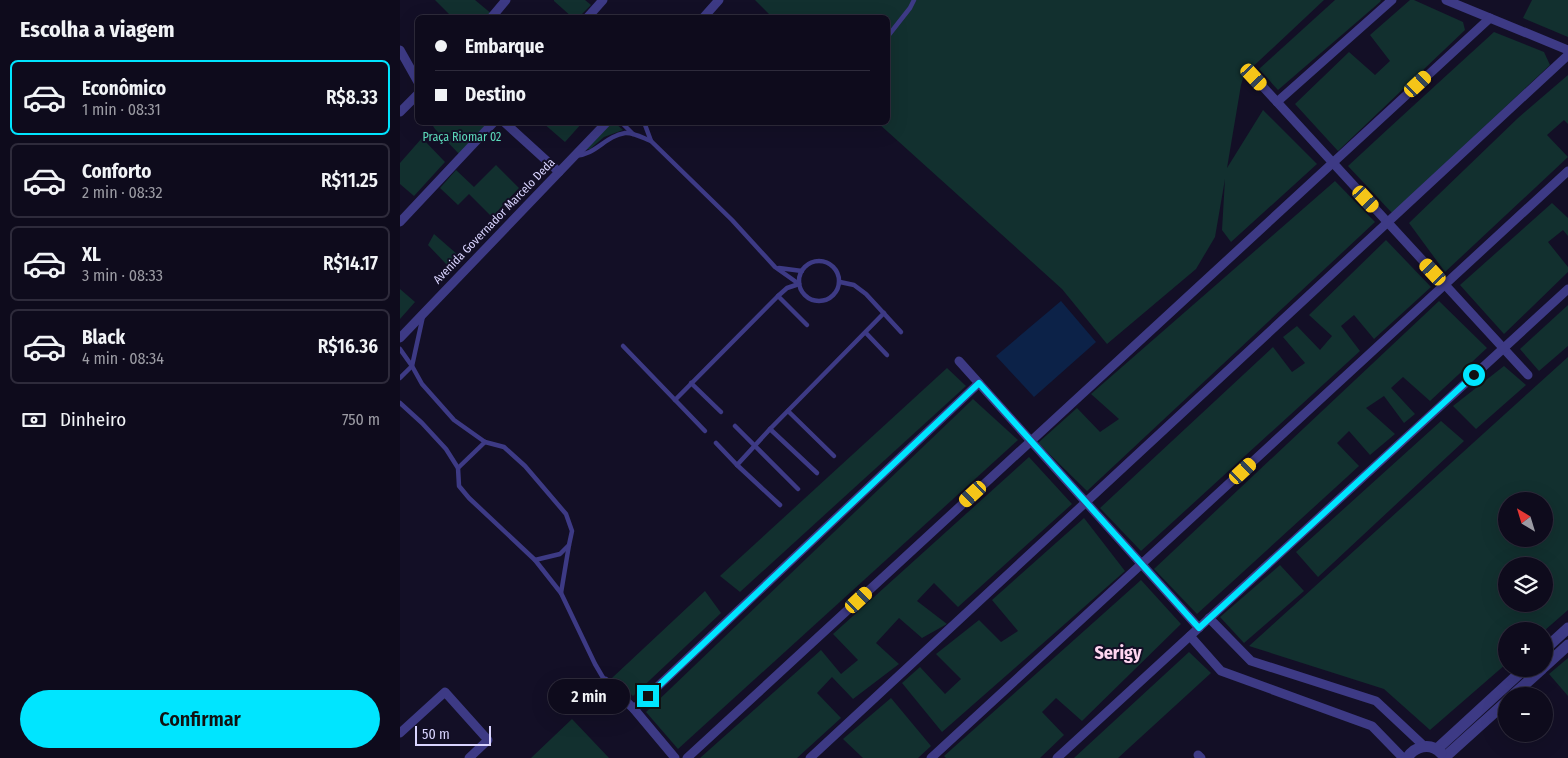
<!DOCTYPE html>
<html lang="pt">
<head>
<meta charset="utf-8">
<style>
  body { margin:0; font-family:"Fira Sans Condensed",sans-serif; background:#1c1929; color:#f1f3f6; height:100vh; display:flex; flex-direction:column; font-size:19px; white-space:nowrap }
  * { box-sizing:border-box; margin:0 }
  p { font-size:16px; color:#9b9ba3 }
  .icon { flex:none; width:28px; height:28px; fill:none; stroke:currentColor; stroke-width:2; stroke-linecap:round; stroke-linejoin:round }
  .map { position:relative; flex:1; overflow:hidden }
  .sheet { display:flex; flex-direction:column; background:#0e0b1c; width:400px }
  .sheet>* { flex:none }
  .banner { position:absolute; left:15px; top:15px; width:475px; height:110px; border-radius:8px; box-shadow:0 5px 20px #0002,0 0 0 1px #2e2b3b; display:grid; align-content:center; height:110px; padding:0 20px; background:#0e0b1c }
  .needle { width:32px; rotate:322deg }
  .buttons { position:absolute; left:1098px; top:492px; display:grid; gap:10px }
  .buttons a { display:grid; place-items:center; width:55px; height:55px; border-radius:50%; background:#0e0b1c; box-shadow:0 5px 20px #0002,0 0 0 1px #2e2b3b; font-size:25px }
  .scale { position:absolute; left:15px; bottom:12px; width:76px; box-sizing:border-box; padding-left:5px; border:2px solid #d9d4ff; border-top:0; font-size:14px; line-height:18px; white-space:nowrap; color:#d9d4ff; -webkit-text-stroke:4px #130f26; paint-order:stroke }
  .end { position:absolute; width:22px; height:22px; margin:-11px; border:6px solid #00e5ff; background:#111; box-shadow:0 0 0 2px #111 }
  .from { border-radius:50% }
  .bubble { position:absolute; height:35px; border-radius:18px; background:#0e0b1c; box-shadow:0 5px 20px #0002,0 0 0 1px #2e2b3b; font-size:16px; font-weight:600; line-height:35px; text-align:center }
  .car { position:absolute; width:15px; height:30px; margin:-15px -8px; border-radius:6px; box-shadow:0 0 4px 1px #0007; background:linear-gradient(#f5c518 24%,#345 0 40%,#f5c518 0 76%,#345 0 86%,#f5c518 0) }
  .banner b { display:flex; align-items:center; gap:18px; height:48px; font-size:19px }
  .banner b+b { border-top:1px solid #2e2b3b }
  .banner i { width:12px; height:12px; background:#f1f3f6 }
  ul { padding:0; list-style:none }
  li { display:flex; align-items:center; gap:15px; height:75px; margin:0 10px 8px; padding:0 10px; border:2px solid #2e2b3b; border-radius:8px }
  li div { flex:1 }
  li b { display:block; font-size:19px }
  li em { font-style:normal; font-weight:600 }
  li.on { border-color:#00e5ff }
  li>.icon { width:45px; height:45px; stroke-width:1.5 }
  h2 { padding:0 20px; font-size:22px; line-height:60px }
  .pay { display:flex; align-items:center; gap:12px; height:55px; padding:0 20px; font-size:19px }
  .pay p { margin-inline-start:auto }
  .button { display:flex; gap:10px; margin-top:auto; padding:10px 20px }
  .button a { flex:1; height:58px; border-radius:30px; background:#00e5ff; color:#111; font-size:20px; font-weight:600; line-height:58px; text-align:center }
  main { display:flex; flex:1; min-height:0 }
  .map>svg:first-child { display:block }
  .green { fill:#12302f; fill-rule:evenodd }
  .water { fill:#0c2248 }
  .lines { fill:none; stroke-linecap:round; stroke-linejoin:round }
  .service { stroke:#3d3a85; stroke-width:4.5 }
  .minor { stroke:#3d3a85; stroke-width:9 }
  .tertiary { stroke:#3d3a85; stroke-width:11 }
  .route { stroke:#00e5ff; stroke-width:6 }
  .labels { text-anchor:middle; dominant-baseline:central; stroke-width:4; stroke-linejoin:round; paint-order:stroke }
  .park-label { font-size:12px; fill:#5fe0c0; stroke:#130f26 }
  .street-label { font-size:12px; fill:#d9d4ff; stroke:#130f26 }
  .district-label { font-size:18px; font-weight:bold; fill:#ffd6f0; stroke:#130f26 }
</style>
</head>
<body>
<main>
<section class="sheet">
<h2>Escolha a viagem</h2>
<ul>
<li class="on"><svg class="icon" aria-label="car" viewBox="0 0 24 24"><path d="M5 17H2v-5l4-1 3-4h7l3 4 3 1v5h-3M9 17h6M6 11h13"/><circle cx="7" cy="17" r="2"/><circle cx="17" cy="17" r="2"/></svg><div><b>Econômico</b><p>1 min · 08:31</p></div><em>R$8.33</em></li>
<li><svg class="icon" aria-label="car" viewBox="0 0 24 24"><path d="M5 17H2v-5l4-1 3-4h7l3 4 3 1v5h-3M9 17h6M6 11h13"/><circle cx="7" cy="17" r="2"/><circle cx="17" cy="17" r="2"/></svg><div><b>Conforto</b><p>2 min · 08:32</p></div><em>R$11.25</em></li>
<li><svg class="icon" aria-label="car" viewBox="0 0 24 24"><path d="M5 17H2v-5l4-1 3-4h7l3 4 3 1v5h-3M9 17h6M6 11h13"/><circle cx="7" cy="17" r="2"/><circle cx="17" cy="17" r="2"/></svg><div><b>XL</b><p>3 min · 08:33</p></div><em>R$14.17</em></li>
<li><svg class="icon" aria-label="car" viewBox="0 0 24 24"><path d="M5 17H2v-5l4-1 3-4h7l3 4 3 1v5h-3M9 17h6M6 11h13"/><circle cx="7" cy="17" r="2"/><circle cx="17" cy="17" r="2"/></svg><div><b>Black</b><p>4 min · 08:34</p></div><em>R$16.36</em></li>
</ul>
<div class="pay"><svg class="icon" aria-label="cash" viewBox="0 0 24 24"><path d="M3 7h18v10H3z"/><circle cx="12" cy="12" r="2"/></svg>Dinheiro<p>750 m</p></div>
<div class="button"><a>Confirmar</a></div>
</section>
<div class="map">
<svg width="1168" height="758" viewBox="0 0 1168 758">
  <rect width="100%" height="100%" fill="#130f26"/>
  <g class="green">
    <polygon points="35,0 75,0 93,15 91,18 52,17"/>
    <polygon points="154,0 185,0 191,5 179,17 172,17 154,1"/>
    <polygon points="355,0 924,0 844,75 841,85 827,168 863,110 917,164 831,242 822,230 825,179 815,237 796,269 707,344 662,289 478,123 488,122 488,18 372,17"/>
    <polygon points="935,0 981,0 980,2 878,90 859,69"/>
    <polygon points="1010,0 1014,0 1063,22 1065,30 938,151 895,104 949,52 975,75 990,61 970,35"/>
    <polygon points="1132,0 1168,0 1168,37 1123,18"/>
    <path d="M1094,32L1144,52L1150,65L992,213L948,166C996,121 1045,77 1094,32Z"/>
    <polygon points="1168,75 1168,124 1164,120 1147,135 1168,157 1045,272 1009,223 1118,118"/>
    <polygon points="31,123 94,123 62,157 35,129"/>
    <polygon points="143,123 182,123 165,142"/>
    <polygon points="207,123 215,123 223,130 204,137 190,149 184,150"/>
    <polygon points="22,138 45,162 14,196 0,184 0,163"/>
    <polygon points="96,165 119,188 92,217 69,194 58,205 40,188 56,170 74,187"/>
    <polygon points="935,181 975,222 687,491 638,443 677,408 700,432 719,419 691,394"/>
    <polygon points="1152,203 1168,218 1168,236 1163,230 1148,242 1168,267 1168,272 1104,334 1060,285"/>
    <polygon points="34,234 58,255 48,266 28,245"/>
    <polygon points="986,240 1031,287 974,339 954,315 941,326 960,351 741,551 700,508 873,347 892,372 905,363 883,337 897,326 920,350 932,336 909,315"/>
    <polygon points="0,289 15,302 0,319"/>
    <polygon points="1039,301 1087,348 1030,401 1003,377 991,388 1015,414 1004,423 984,396 966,408 995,434 970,455 949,431 937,443 959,466 797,614 754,569"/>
    <polygon points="1168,305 1168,346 1139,371 1120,349"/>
    <path d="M1168,357V610L1144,631H1106V664L1030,730L984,689L849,646ZM1106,501H1144V539H1106ZM1144,566V604H1106V566Z"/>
    <polygon points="1104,366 1126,385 1076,429 1053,406"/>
    <polygon points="547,368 566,386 340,592 320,576"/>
    <polygon points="573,399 618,440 278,749 246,712"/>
    <polygon points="1041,421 1064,441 918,577 896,552"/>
    <polygon points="629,457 672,504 558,607 534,583 517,601 547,624 522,638 499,618 476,643 499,664 453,699 432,677 417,693 441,718 397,758 300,758 421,650 441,674 458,660 433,634"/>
    <polygon points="684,518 725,571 542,732 502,683 520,667 545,694 561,679 536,654 579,620 601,642 618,631 592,600"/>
    <polygon points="880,565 904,591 844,643 820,617"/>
    <polygon points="741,580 781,624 682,721 656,698 642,712 664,735 640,758 546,758 544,756"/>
    <polygon points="305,591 321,613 233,696 212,678"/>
    <polygon points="789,652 811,673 718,758 674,758"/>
    <polygon points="1168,658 1168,696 1149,674"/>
    <polygon points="491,698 531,746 518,758 463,758 443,739"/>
    <polygon points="172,719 209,758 131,758"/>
  </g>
  <polygon class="water" points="661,301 696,342 634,397 596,356"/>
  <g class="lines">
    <g class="service">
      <polyline points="488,36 510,8 514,0"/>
      <polyline points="221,122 233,134"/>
      <polyline points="244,122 251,141 332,220 375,267 399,284"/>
      <path d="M175,156C196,155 205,136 225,133C233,132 243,138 251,141"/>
      <circle cx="419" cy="281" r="20"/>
      <polyline points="379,268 402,271"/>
      <polyline points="440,282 454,285 466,294 501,332"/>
      <polyline points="378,296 407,325"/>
      <polyline points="466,333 487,355"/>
      <polyline points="223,346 305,431"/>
      <polyline points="0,349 12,366 22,384 54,420 85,442 104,447 125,466 166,514 172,531 169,545 160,554 135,560"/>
      <polyline points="0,378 12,366 23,316"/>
      <polyline points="291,383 321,412"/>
      <polyline points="275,400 378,296 387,288 399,284"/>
      <polyline points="0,403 22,423 46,449 58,468 59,486 69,498 135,560 161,593 195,664 205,681"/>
      <polyline points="388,411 434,456"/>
      <polyline points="335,426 398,489"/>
      <polyline points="370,429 417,473"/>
      <polyline points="316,443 337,465 380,505"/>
      <polyline points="337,465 370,429 484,313"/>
      <polyline points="58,468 85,442"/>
      <polyline points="161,593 169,545"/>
    </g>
    <g class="minor">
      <polyline points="1046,0 1168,50"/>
      <polyline points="91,18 106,0"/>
      <polyline points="187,18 203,0"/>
      <polyline points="303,18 319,0"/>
      <polyline points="0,50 18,82"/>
      <polyline points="854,77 1128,375"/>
      <polyline points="877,102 992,0"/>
      <polyline points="0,112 18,94"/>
      <polyline points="104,122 159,172"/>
      <polyline points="0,222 94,122"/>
      <polyline points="0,338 207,122"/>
      <polyline points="559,361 799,628"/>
      <polyline points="809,618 851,661 976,701 1024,746"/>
      <polyline points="790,636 821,671 972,726 1003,758"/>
      <polyline points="205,681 234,709 275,758"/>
      <polyline points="234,709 579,383"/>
      <polyline points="0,733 45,692 88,740 69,758"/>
      <polyline points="798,755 801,758"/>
      <polyline points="287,758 1090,18"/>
      <polyline points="410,758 1168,55"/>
      <polyline points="531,758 1168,171"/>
      <polyline points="657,758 1168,289"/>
    </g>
    <g class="tertiary">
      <polyline points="1144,650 1168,628"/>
      <polyline points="1144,667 1168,645"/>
      <polyline points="1112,696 1142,669"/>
      <polyline points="1037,749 1124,669"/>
      <polyline points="1045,757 1106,702"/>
      <path d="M1007,758C1015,746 1030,742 1041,753"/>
    </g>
  </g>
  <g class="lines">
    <polyline class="route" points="248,696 579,383 799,628 1074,375"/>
  </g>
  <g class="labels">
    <g class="park-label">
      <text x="62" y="137">Praça Riomar 02</text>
    </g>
    <g class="street-label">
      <text transform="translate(94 221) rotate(-46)">Avenida Governador Marcelo Deda</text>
    </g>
    <g class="district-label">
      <text x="718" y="653">Serigy</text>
    </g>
  </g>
</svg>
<div class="buttons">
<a><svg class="needle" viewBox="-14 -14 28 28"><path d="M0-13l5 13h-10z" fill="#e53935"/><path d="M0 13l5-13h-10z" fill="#9b9ba3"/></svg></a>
<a><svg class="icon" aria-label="layers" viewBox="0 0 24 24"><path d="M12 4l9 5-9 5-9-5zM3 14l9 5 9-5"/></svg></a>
<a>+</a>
<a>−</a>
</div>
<div class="scale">50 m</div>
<i class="end from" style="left:1074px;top:375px"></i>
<i class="end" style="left:248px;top:696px"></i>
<div class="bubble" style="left:148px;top:679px;width:82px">2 min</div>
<i class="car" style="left:854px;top:77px;rotate:137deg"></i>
<i class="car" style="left:1018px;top:84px;rotate:47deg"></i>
<i class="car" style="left:966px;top:199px;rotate:137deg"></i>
<i class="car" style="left:1033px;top:272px;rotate:317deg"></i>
<i class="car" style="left:843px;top:471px;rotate:47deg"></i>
<i class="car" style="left:573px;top:494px;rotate:227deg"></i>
<i class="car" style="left:459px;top:600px;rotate:47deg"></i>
<div class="banner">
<b><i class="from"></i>Embarque</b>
<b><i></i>Destino</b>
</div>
</div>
</main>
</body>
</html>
